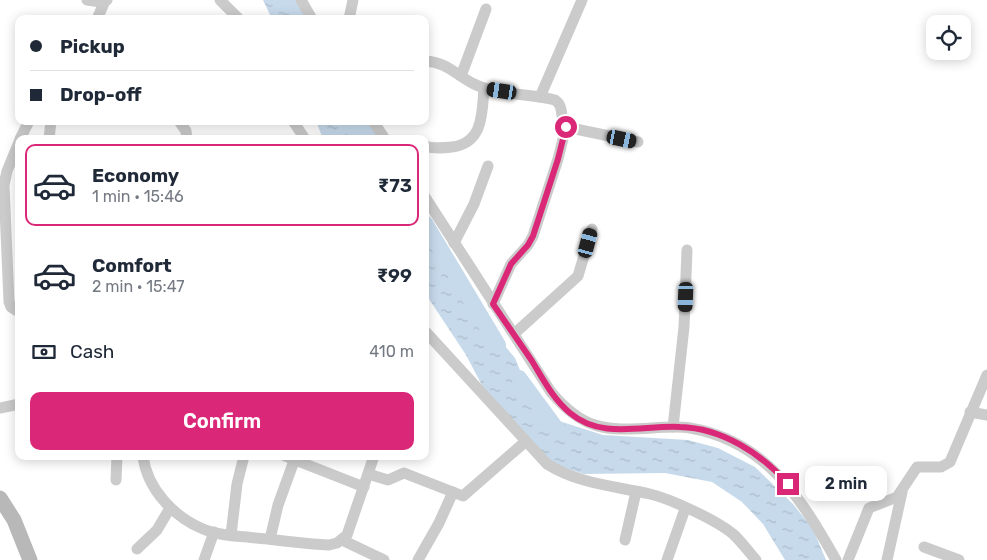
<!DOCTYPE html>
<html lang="en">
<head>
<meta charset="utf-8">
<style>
  body { margin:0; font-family:Rubik,sans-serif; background:#f2f2f3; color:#1f2937; height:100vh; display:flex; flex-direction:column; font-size:19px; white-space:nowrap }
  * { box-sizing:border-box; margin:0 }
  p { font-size:16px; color:#747a83 }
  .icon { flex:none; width:28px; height:28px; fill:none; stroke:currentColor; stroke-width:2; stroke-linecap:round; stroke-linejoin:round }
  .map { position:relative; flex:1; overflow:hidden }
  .sheet { position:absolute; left:15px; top:135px; width:414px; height:325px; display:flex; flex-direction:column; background:#fff; border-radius:10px; box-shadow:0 2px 12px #0003 }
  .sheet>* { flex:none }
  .banner { position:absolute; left:15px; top:15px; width:414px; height:110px; border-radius:10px; box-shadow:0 2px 12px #0003; display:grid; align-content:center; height:110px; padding:0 15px; background:#fff }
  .fabs { position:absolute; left:926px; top:15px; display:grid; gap:10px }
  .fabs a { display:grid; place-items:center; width:45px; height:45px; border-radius:10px; background:#fff; box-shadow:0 2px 12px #0003; font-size:25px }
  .end { position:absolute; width:22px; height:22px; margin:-11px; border:6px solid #db2777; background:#fff; box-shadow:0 0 0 2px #fff }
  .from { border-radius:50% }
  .bubble { position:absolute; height:35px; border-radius:10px; background:#fff; box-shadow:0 2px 12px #0003; font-size:16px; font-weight:600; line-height:35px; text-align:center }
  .car { position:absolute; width:15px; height:30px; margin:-15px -8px; border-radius:6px; box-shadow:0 0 4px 1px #0007; background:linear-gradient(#222 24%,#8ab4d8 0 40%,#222 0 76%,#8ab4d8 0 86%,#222 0) }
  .banner b { display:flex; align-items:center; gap:18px; height:48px; font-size:19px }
  .banner b+b { border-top:1px solid #e0e1e3 }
  .banner i { width:12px; height:12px; background:#1f2937 }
  ul { padding:9px 0 0; list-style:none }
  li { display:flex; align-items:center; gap:15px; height:82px; margin:0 10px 8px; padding:0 5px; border:2px solid transparent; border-radius:10px }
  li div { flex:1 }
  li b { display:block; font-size:19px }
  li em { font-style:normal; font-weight:600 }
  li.on { border-color:#db2777 }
  li>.icon { width:45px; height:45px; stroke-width:1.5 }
  .pay { display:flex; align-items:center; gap:12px; height:55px; padding:0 15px; font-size:19px }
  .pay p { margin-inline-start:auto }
  .action { display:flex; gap:10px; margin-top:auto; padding:10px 15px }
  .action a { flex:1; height:58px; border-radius:10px; background:#db2777; color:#fff; font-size:20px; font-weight:600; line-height:58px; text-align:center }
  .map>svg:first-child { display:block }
  .water { fill:url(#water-ripples) }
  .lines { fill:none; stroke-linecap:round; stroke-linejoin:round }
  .river { stroke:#c7daeb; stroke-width:16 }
  .street { stroke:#cbcbcb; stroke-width:11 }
  .secondary { stroke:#b8b8b8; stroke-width:15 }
  .route { stroke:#db2777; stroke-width:6 }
</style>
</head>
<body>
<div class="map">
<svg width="987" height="560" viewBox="0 0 987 560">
  <defs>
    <pattern id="water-ripples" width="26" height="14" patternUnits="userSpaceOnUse" patternTransform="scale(1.25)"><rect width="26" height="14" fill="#c7daeb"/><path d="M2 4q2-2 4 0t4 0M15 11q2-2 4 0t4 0" fill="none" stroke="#abbbca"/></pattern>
  </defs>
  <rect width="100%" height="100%" fill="#fff"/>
  <g class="water">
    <polygon points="263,0 284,0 296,19 272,19"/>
    <polygon points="316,121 359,121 370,139 323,139"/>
    <polygon points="425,228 481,318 515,358 535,407 553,419 603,435 688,440 718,448 755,467 793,504 813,529 826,560 785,560 763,524 742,502 712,482 665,473 584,474 556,465 540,452 485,391 466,355 425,293"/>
  </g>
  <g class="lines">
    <g class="river">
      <polyline points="290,0 302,19"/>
      <polyline points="364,121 374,139"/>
      <polyline points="425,223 498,345"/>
      <polyline points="519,378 558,431"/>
    </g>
    <g class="street">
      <polyline points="87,0 101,2 107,0"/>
      <polyline points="220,0 239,19"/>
      <polyline points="301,0 312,19"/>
      <polyline points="97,19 105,1"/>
      <polyline points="349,19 353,0"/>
      <path d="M425,61C447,62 456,75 474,84C498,96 529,93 555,100C565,107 559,118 566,127L638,142"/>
      <polyline points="461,76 486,9"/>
      <polyline points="540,97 582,0"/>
      <polyline points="179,121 186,131 187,139"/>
      <polyline points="293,121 305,139"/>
      <polyline points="373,121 385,139"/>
      <polyline points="20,139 29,121"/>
      <polyline points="49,139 51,121"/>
      <polyline points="19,142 7,171 4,185 9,302 11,307 19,312"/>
      <path d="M425,146C434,149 443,148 452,147C484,143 482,112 484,88"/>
      <path d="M425,197L551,392C583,430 605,431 652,428C665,427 678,426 690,428C766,441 801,498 836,560"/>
      <polyline points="454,243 474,204 488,166"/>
      <polyline points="493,304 511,264 528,245 533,236 558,159 566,127"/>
      <path d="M425,331L547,464C579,484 614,486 650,494C671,499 716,520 733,534C741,541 748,551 756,560"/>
      <polyline points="514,334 578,276 592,229"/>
      <polyline points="0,408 19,404"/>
      <polyline points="970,412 987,415"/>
      <polyline points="673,427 684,327 687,250"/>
      <path d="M143,456C147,489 174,517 203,529C219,536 239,536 256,538C280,540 304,544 329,545L337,543L347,535L374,456"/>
      <polyline points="285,456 364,487"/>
      <polyline points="368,474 388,480 404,473 463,496 525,442"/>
      <polyline points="116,480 117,456"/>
      <polyline points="231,535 237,484 244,456"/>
      <polyline points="270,539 278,505 294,461"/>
      <polyline points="342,540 384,560"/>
      <polyline points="625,540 636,492"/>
      <polyline points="924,547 959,560"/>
      <polyline points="137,549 157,530 170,508"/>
      <polyline points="204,560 214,532"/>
      <polyline points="418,560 439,523 453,492"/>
      <polyline points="667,560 685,509"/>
      <polyline points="848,560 869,508 897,497 917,467 941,467 950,462 987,375"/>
      <polyline points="887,560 902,492"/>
    </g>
    <polyline class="secondary" points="0,498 14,520 30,560"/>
  </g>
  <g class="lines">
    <path class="route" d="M566,127L558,159L533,236L528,245L511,264L493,304C506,323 519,342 532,361C543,379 553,399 570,413C602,440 643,425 680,427C722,428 762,454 788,484"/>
  </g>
</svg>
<div class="fabs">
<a><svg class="icon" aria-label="locate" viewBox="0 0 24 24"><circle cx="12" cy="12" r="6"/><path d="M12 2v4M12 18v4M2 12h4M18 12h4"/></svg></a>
</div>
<i class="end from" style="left:566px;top:127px"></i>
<i class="end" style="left:788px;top:484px"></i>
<div class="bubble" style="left:805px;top:466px;width:82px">2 min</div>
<i class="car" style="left:502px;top:91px;rotate:279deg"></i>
<i class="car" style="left:622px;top:139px;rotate:102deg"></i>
<i class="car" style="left:588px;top:243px;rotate:15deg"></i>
<i class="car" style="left:686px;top:297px;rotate:182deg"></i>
<div class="banner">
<b><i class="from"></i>Pickup</b>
<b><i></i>Drop-off</b>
</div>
<section class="sheet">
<ul>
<li class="on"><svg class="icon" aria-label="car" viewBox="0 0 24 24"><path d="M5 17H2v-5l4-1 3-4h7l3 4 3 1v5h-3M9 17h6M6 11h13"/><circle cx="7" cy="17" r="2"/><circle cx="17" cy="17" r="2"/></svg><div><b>Economy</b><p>1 min · 15:46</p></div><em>₹73</em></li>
<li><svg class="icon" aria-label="car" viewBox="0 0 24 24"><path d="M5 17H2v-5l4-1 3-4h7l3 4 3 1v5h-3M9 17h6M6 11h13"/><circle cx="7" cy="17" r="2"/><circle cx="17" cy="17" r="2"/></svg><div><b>Comfort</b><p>2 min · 15:47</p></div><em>₹99</em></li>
</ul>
<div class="pay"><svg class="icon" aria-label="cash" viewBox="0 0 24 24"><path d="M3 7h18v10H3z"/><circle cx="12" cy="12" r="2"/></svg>Cash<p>410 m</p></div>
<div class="action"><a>Confirm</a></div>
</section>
</div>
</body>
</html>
